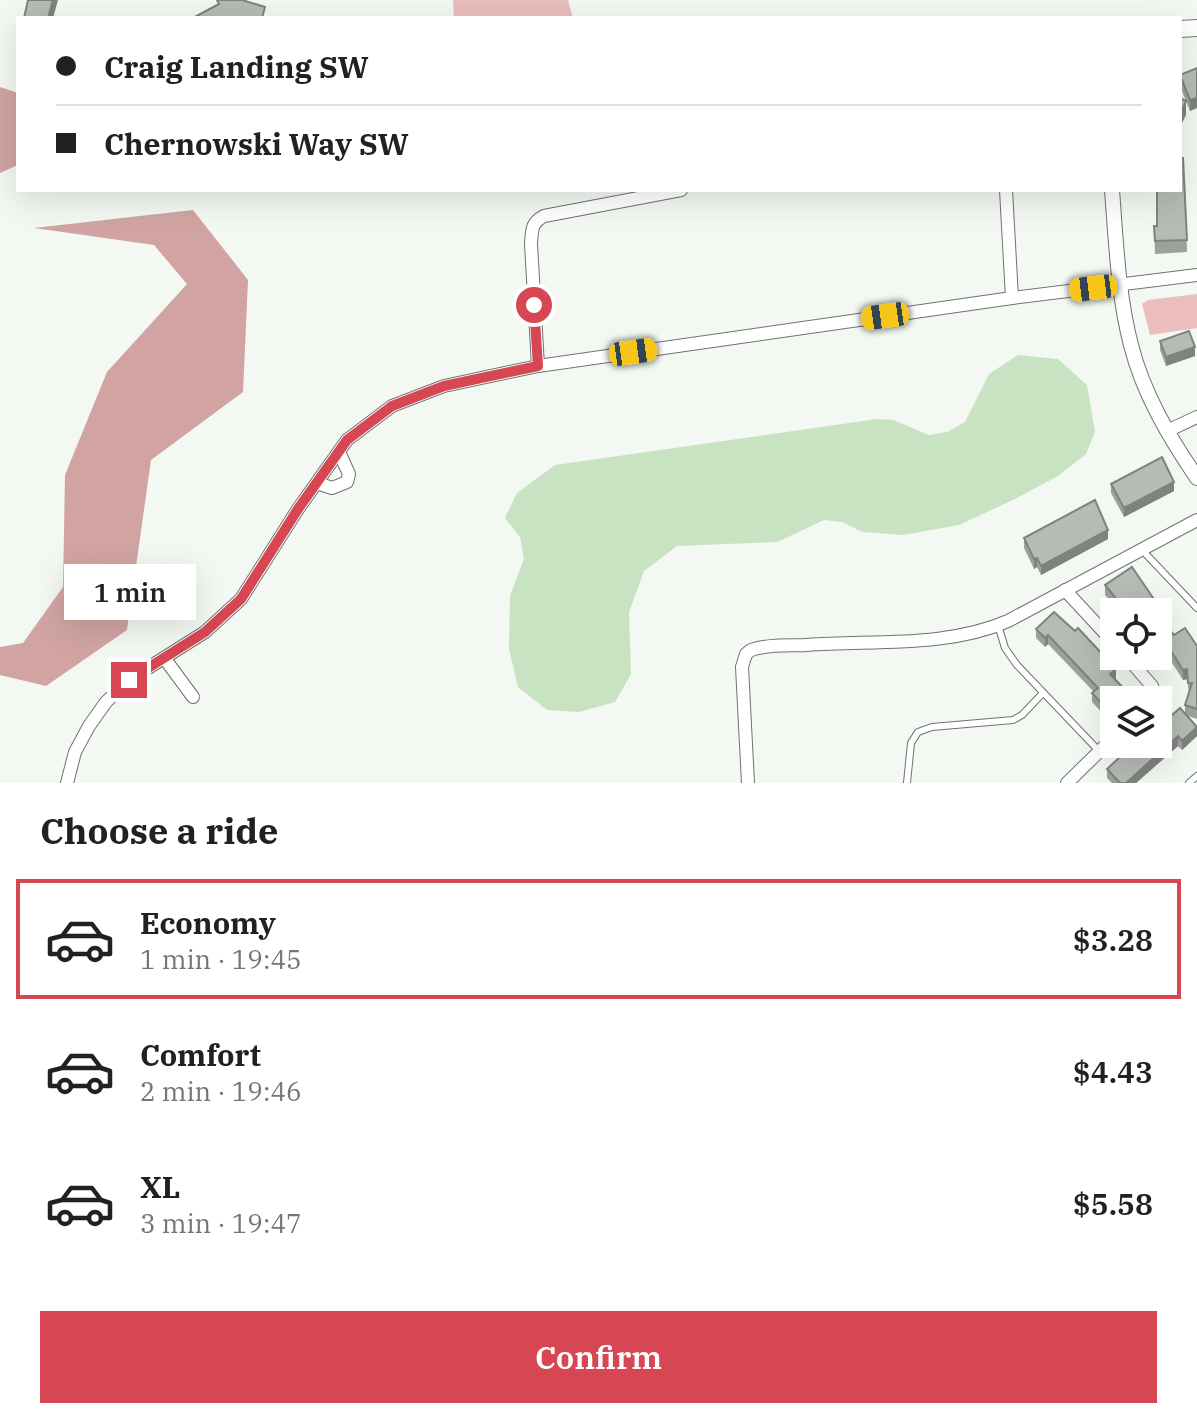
<!DOCTYPE html>
<html lang="en">
<head>
<meta charset="utf-8">
<style>
  body { margin:0; font-family:"IBM Plex Serif",serif; background:#f6f6f6; color:#202124; height:100vh; display:flex; flex-direction:column; font-size:30px; white-space:nowrap }
  * { box-sizing:border-box; margin:0 }
  p { font-size:26px; color:#757577 }
  .icon { flex:none; width:44px; height:44px; fill:none; stroke:currentColor; stroke-width:2; stroke-linecap:round; stroke-linejoin:round }
  .map { position:relative; height:783px; overflow:hidden }
  .sheet { display:flex; flex-direction:column; background:#fff; flex:1 }
  .sheet>* { flex:none }
  .banner { position:absolute; left:16px; top:16px; width:1166px; height:176px; border-radius:0px; box-shadow:0 8px 32px #0002; display:grid; align-content:center; height:176px; padding:0 40px; background:#fff }
  .controls { position:absolute; left:1100px; top:598px; display:grid; gap:16px }
  .controls a { display:grid; place-items:center; width:72px; height:72px; border-radius:0px; background:#fff; box-shadow:0 8px 32px #0002; font-size:40px }
  .end { position:absolute; width:36px; height:36px; margin:-18px; border:10px solid #d64653; background:#fff; box-shadow:0 0 0 4px #fff }
  .from { border-radius:50% }
  .bubble { position:absolute; height:56px; border-radius:0px; background:#fff; box-shadow:0 8px 32px #0002; font-size:26px; font-weight:600; line-height:56px; text-align:center }
  .car { position:absolute; width:24px; height:48px; margin:-24px -12px; border-radius:10px; box-shadow:0 0 6px 2px #0007; background:linear-gradient(#f5c518 24%,#345 0 40%,#f5c518 0 76%,#345 0 86%,#f5c518 0) }
  .banner b { display:flex; align-items:center; gap:28px; height:76px; font-size:30px }
  .banner b+b { border-top:2px solid #e0e0e0 }
  .banner i { width:20px; height:20px; background:#202124 }
  ul { padding:0; list-style:none }
  li { display:flex; align-items:center; gap:24px; height:120px; margin:0 16px 12px; padding:0 24px; border:4px solid transparent; border-radius:0px }
  li div { flex:1 }
  li b { display:block; font-size:30px }
  li em { font-style:normal; font-weight:600 }
  li.selected { border-color:#d64653 }
  li>.icon { width:72px; height:72px; stroke-width:1.5 }
  h2 { padding:0 40px; font-size:36px; line-height:96px }
  .primary-button { display:flex; gap:16px; margin-top:auto; padding:16px 40px }
  .primary-button a { flex:1; height:92px; border-radius:0px; background:#d64653; color:#fff; font-size:32px; font-weight:600; line-height:92px; text-align:center }
  .map>svg:first-child { display:block }
  .green { fill:#ebbdbd }
  .forest { fill:#d1a4a3 }
  .water { fill:#c7e3c2 }
  .lines { fill:none; stroke-linecap:round; stroke-linejoin:round }
  .service-casing { stroke:#6f736f; stroke-width:8 }
  .minor-casing { stroke:#6f736f; stroke-width:14 }
  .tertiary-casing { stroke:#6f736f; stroke-width:16 }
  .secondary-casing { stroke:#6f736f; stroke-width:18 }
  .service { stroke:#fff; stroke-width:6 }
  .minor { stroke:#fff; stroke-width:12 }
  .tertiary { stroke:#fff; stroke-width:14 }
  .secondary { stroke:#fff; stroke-width:16 }
  .wall { fill:#9da19c }
  .shaded-wall { fill:#7f837f }
  .building { fill:#b6bbb5; stroke:#7f837f; stroke-width:2 }
  .route { stroke:#d64653; stroke-width:10 }
</style>
</head>
<body>
<div class="map">
<svg width="1197" height="783" viewBox="0 0 1197 783">
  <rect width="100%" height="100%" fill="#f3f8f2"/>
  <g class="green">
    <polygon points="453,0 568,0 573,18 454,18"/>
    <polygon points="1197,294 1197,328 1150,335 1142,304 1148,300"/>
  </g>
  <g class="forest">
    <polygon points="0,87 18,93 18,165 0,173"/>
    <polygon points="193,210 248,280 243,392 151,460 127,630 46,686 0,675 0,647 23,643 63,587 65,475 107,372 187,284 154,245 34,228"/>
  </g>
  <polygon class="water" points="1018,355 1058,359 1087,385 1095,432 1086,454 1058,476 1017,498 959,525 903,535 862,532 842,522 824,520 777,542 677,546 644,571 629,612 631,674 615,702 579,712 547,710 518,687 509,649 510,596 524,559 520,537 505,518 517,493 555,465 877,419 893,420 929,435 947,432 965,422 989,374"/>
  <g class="lines">
    <g class="service-casing">
      <g id="service">
        <polyline points="1142,550 1197,608"/>
        <polyline points="998,625 1005,648 1017,665 1099,751"/>
        <polyline points="907,783 911,743 918,732 932,727 1013,720 1022,715 1043,693"/>
        <polyline points="1189,783 1197,776"/>
      </g>
    </g>
    <g class="minor-casing">
      <g id="minor">
        <polyline points="1006,190 1012,298"/>
        <path d="M538,366L531,244C532,230 531,223 544,216L681,190"/>
        <polyline points="1167,431 1197,417"/>
        <polyline points="317,483 332,488 347,482 349,474 339,452"/>
        <polyline points="1065,590 1114,643"/>
        <polyline points="1126,656 1152,686 1154,692 1152,700"/>
        <polyline points="165,659 193,697"/>
        <polyline points="67,783 75,752 89,726 106,702 129,680 205,632 241,599 298,509 347,440 392,406 444,386 538,366 1012,298 1197,275"/>
        <path d="M748,783L742,667L746,654L751,650C768,644 789,646 807,645C873,640 946,648 1008,621L1197,520"/>
        <polyline points="1067,783 1114,737"/>
      </g>
    </g>
    <g class="tertiary-casing">
      <path id="tertiary" d="M1112,190C1116,241 1118,295 1131,345C1143,393 1169,437 1197,478"/>
    </g>
    <g class="secondary-casing">
      <polyline id="secondary" points="1180,29 1197,28"/>
    </g>
    <use href="#service" class="service"/>
    <use href="#minor" class="minor"/>
    <use href="#tertiary" class="tertiary"/>
    <use href="#secondary" class="secondary"/>
  </g>
  <g class="wall">
    <polygon points="1197,68 1197,108 1190,111 1180,86 1180,75"/>
    <polygon points="1185,186 1187,252 1155,254 1154,226 1157,226"/>
    <polygon points="1160,341 1195,356 1166,366 1160,350"/>
    <polygon points="1111,484 1174,491 1124,517 1111,493"/>
    <polygon points="1024,538 1108,539 1041,575 1037,567 1034,569 1024,548"/>
    <polygon points="1132,567 1162,611 1162,620 1174,635 1185,628 1197,646 1197,719 1188,716 1197,726 1197,736 1182,750 1178,746 1136,783 1112,783 1107,778 1107,769 1134,744 1158,744 1158,723 1160,721 1162,724 1180,708 1185,713 1185,705 1189,693 1187,679 1183,680 1164,650 1158,655 1158,612 1119,612 1105,595 1105,585"/>
    <polygon points="1054,612 1116,678 1115,679 1127,700 1114,700 1114,713 1108,719 1092,702 1092,693 1094,692 1048,644 1045,647 1036,638 1036,629"/>
  </g>
  <g class="shaded-wall">
    <polygon points="53,0 58,0 53,18 48,18"/>
    <polygon points="1197,98 1197,108 1190,111 1190,100"/>
    <polygon points="1186,101 1186,115 1180,127 1180,114"/>
    <polygon points="1195,347 1195,356 1166,366 1166,357"/>
    <polygon points="1174,482 1174,491 1124,517 1124,508"/>
    <polygon points="1108,530 1108,539 1041,575 1041,566"/>
    <polygon points="1037,558 1037,567 1034,569 1034,559"/>
    <polygon points="1048,635 1048,644 1045,647 1045,638"/>
    <polygon points="1164,640 1164,650 1158,655 1158,645"/>
    <polygon points="1116,669 1116,678 1110,683 1110,674"/>
    <polygon points="1187,669 1187,679 1183,680 1183,670"/>
    <polygon points="1127,692 1127,700 1118,700"/>
    <polygon points="1114,704 1114,713 1108,719 1108,710"/>
    <polygon points="1197,727 1197,736 1182,750 1182,741"/>
    <polygon points="1178,736 1178,746 1136,783 1126,783"/>
  </g>
  <g class="building">
    <polygon points="28,0 53,0 48,18 24,18"/>
    <polygon points="217,0 242,0 265,7 262,18 193,18 219,4"/>
    <polygon points="1197,68 1197,98 1190,100 1180,75"/>
    <polygon points="1180,98 1186,101 1180,114"/>
    <polygon points="1180,158 1183,158 1187,240 1155,241 1154,226 1157,226 1157,190 1180,190"/>
    <polygon points="1189,331 1195,347 1166,357 1160,341"/>
    <polygon points="1162,457 1174,482 1124,508 1111,484"/>
    <polygon points="1095,500 1108,530 1041,566 1037,558 1034,559 1024,538"/>
    <polygon points="1132,567 1162,611 1158,614 1158,612 1127,612 1105,585"/>
    <polygon points="1054,612 1075,631 1078,628 1116,669 1110,674 1127,692 1118,700 1114,700 1114,704 1108,710 1092,693 1098,688 1048,635 1045,638 1036,629"/>
    <polygon points="1158,615 1174,635 1185,628 1197,646 1197,709 1185,705 1192,683 1188,683 1187,669 1183,670 1164,640 1158,645"/>
    <polygon points="1180,708 1197,727 1182,741 1178,736 1126,783 1120,783 1107,769 1134,744 1158,744 1158,723 1160,721 1162,724"/>
  </g>
  <g class="lines">
    <polyline class="route" points="129,680 205,632 241,599 298,509 347,440 392,406 444,386 538,366 534,305"/>
  </g>
</svg>
<div class="controls">
<a><svg class="icon" aria-label="locate" viewBox="0 0 24 24"><circle cx="12" cy="12" r="6"/><path d="M12 2v4M12 18v4M2 12h4M18 12h4"/></svg></a>
<a><svg class="icon" aria-label="layers" viewBox="0 0 24 24"><path d="M12 4l9 5-9 5-9-5zM3 14l9 5 9-5"/></svg></a>
</div>
<i class="end from" style="left:534px;top:305px"></i>
<i class="end" style="left:129px;top:680px"></i>
<div class="bubble" style="left:64px;top:564px;width:132px">1 min</div>
<i class="car" style="left:1093px;top:288px;rotate:263deg"></i>
<i class="car" style="left:885px;top:316px;rotate:262deg"></i>
<i class="car" style="left:633px;top:352px;rotate:82deg"></i>
<div class="banner">
<b><i class="from"></i>Craig Landing SW</b>
<b><i></i>Chernowski Way SW</b>
</div>
</div>
<section class="sheet">
<h2>Choose a ride</h2>
<ul>
<li class="selected"><svg class="icon" aria-label="car" viewBox="0 0 24 24"><path d="M5 17H2v-5l4-1 3-4h7l3 4 3 1v5h-3M9 17h6M6 11h13"/><circle cx="7" cy="17" r="2"/><circle cx="17" cy="17" r="2"/></svg><div><b>Economy</b><p>1 min · 19:45</p></div><em>$3.28</em></li>
<li><svg class="icon" aria-label="car" viewBox="0 0 24 24"><path d="M5 17H2v-5l4-1 3-4h7l3 4 3 1v5h-3M9 17h6M6 11h13"/><circle cx="7" cy="17" r="2"/><circle cx="17" cy="17" r="2"/></svg><div><b>Comfort</b><p>2 min · 19:46</p></div><em>$4.43</em></li>
<li><svg class="icon" aria-label="car" viewBox="0 0 24 24"><path d="M5 17H2v-5l4-1 3-4h7l3 4 3 1v5h-3M9 17h6M6 11h13"/><circle cx="7" cy="17" r="2"/><circle cx="17" cy="17" r="2"/></svg><div><b>XL</b><p>3 min · 19:47</p></div><em>$5.58</em></li>
</ul>
<div class="primary-button"><a>Confirm</a></div>
</section>
</body>
</html>
